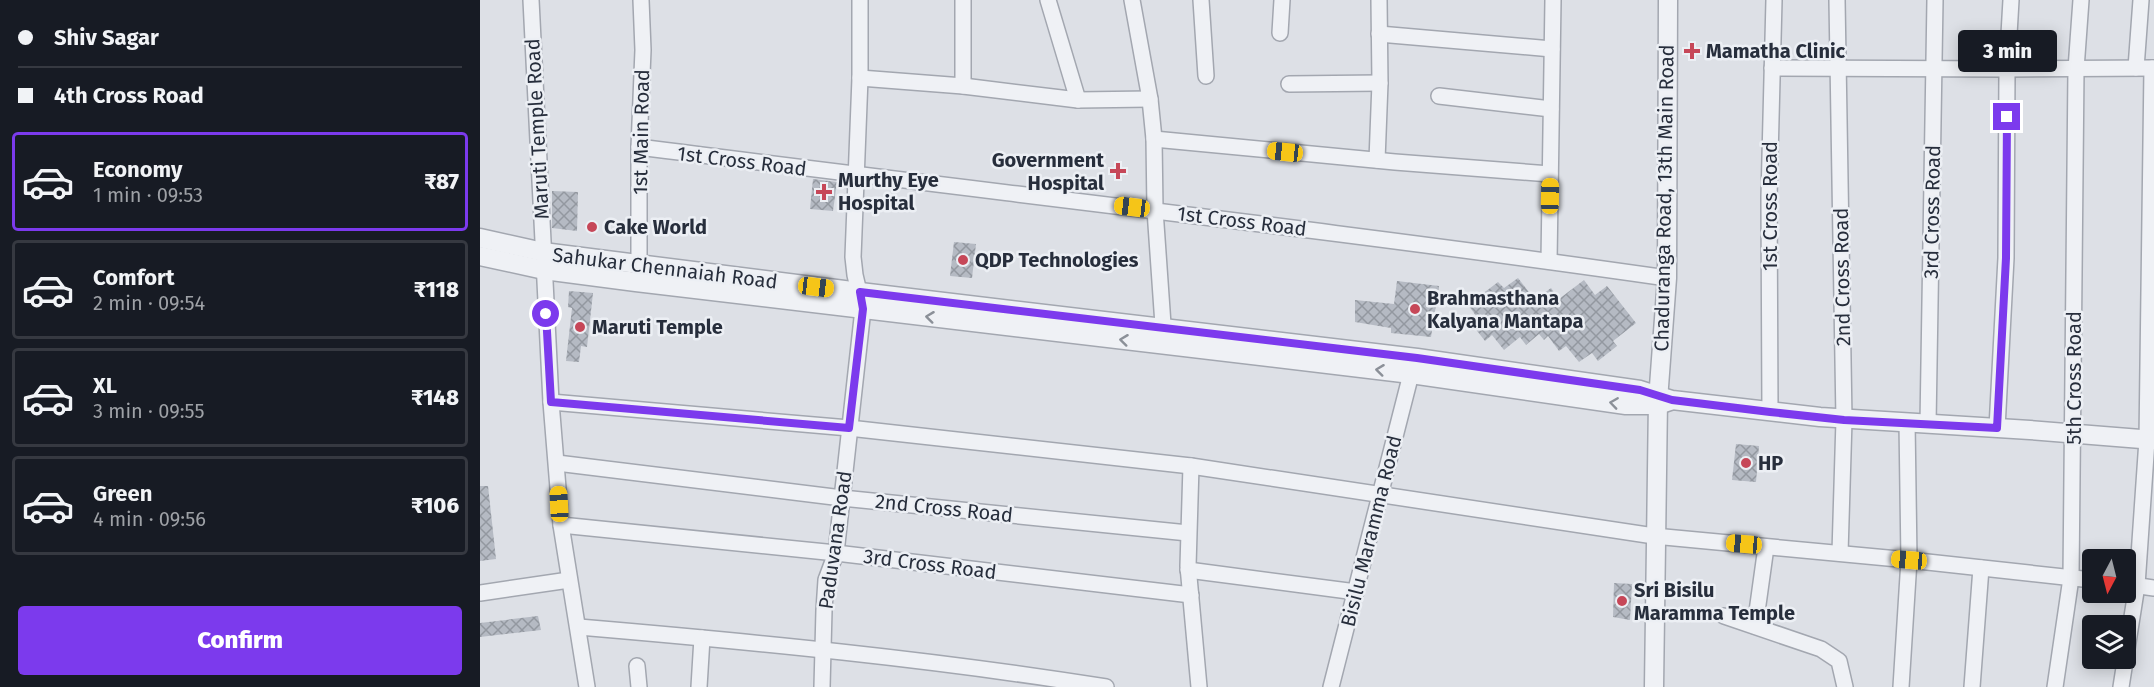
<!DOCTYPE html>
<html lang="en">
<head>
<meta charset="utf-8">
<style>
  body { margin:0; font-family:"Fira Sans",sans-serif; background:#242831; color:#f1f3f6; height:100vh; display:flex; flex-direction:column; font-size:22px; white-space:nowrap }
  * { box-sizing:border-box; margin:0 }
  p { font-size:20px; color:#9ea1a6 }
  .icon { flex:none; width:33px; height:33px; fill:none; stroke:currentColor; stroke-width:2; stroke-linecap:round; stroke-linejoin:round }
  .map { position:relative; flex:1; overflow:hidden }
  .panel { display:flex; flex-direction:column; background:#171b24; width:480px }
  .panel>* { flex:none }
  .top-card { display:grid; align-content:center; height:132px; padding:0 18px; background:#171b24 }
  .needle { width:39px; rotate:187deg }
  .buttons { position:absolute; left:1602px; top:549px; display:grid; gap:12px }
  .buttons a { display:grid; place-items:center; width:54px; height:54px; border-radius:6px; background:#171b24; box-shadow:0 3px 15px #0003; font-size:30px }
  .end { position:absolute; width:27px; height:27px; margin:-14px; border:8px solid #7c3aed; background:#fff; box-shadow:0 0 0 3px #fff }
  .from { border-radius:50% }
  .bubble { position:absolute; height:42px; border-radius:6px; background:#171b24; box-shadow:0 3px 15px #0003; font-size:20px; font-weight:800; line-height:42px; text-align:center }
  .car { position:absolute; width:18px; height:36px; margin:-18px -9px; border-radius:8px; box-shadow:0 0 4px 2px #0007; background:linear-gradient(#f5c518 24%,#345 0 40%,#f5c518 0 76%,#345 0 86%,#f5c518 0) }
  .top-card b { display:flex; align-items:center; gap:21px; height:57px; font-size:22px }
  .top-card b+b { border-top:2px solid #363941 }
  .top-card i { width:15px; height:15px; background:#f1f3f6 }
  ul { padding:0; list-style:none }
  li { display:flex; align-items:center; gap:18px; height:99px; margin:0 12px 9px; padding:0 6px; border:3px solid #363941; border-radius:6px }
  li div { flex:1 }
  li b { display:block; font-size:22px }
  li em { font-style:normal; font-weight:800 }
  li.active { border-color:#7c3aed }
  li>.icon { width:54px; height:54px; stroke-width:1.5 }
  .button { display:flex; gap:12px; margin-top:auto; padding:12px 18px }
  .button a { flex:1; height:69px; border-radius:6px; background:#7c3aed; color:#fff; font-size:24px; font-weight:800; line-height:69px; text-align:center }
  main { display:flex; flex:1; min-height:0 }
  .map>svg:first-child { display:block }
  .building { fill:url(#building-cross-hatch) }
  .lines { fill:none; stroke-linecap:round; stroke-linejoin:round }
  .minor-casing { stroke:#a3a7b0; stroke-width:18 }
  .tertiary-casing { stroke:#a3a7b0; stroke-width:21 }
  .minor { stroke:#eff1f5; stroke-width:15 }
  .tertiary { stroke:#eff1f5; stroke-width:18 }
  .oneway { stroke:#8b9098 }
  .route { stroke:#7c3aed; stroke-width:8 }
  .poi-dot { fill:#c64758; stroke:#eceff4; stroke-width:2 }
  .labels { text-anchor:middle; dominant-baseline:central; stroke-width:5; stroke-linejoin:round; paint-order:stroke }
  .poi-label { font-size:20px; font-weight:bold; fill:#272e3c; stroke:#eceff4; text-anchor:start }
  .street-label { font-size:20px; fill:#272e3c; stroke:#eceff4 }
</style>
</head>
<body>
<main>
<section class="panel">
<div class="top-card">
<b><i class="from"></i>Shiv Sagar</b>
<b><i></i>4th Cross Road</b>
</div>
<ul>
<li class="active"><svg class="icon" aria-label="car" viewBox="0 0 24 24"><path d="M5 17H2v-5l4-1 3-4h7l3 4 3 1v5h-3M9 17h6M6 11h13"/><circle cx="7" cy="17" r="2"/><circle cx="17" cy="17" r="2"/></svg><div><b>Economy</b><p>1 min · 09:53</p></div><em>₹87</em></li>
<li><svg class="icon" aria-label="car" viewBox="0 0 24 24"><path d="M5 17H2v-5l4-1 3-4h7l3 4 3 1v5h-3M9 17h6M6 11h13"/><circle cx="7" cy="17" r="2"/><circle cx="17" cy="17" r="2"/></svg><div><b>Comfort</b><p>2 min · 09:54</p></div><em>₹118</em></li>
<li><svg class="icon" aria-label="car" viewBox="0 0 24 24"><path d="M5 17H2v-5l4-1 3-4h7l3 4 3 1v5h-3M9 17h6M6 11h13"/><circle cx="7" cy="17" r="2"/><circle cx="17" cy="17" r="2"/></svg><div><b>XL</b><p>3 min · 09:55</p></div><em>₹148</em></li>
<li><svg class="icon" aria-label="car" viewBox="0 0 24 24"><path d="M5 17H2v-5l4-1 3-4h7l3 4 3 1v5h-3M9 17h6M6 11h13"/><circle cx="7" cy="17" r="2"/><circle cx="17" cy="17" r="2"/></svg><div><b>Green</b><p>4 min · 09:56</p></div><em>₹106</em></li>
</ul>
<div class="button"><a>Confirm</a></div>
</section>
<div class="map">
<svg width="1674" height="687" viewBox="0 0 1674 687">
  <defs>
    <pattern id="building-cross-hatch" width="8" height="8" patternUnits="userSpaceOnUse" patternTransform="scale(1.5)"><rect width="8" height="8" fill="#b5bac3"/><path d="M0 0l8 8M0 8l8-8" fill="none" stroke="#9398a0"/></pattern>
  </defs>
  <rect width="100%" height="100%" fill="#dde0e6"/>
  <g class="building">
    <polygon points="333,179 357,182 353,211 330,209"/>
    <polygon points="72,191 98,192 97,231 72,228"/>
    <polygon points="474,242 496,244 492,278 470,276"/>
    <polygon points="1038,278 1055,300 1071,288 1079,299 1104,280 1115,295 1127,286 1156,323 1133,341 1137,346 1118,361 1112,353 1099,362 1086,346 1079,351 1068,336 1064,340 1059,334 1046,345 1040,337 1024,350 1012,335 1005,341 990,322 997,317 988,305 1018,282 1024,288"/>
    <polygon points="917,281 959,286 951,337 911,333 911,328 875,322 875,300 914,304"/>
    <polygon points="89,291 113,293 107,347 101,346 99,362 86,361 92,308 88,307"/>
    <polygon points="1256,444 1279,446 1276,482 1252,480"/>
    <polygon points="0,486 8,486 16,559 0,561"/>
    <polygon points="1134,583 1152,584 1150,620 1133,617"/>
    <polygon points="58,616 61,630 0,637 0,623"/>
  </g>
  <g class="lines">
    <g class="minor-casing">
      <g id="minor">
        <polyline points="51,0 71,402 81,525 107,687"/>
        <polyline points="483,0 483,86"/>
        <polyline points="568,0 598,100"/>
        <polyline points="652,0 670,99 674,139 675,210 684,339"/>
        <polyline points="721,0 726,76"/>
        <polyline points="1357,0 1364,420 1360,553"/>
        <polyline points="800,33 802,0"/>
        <polyline points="899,34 1072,49"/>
        <polyline points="1292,68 1527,69 1674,68"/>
        <polyline points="1656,68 1661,0"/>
        <polyline points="380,78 483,86 598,100 670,99"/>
        <polyline points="809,84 900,83"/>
        <polyline points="959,96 1071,109"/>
        <polyline points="674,139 915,162 1070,174"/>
        <path d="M159,147C501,191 845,229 1187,278"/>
        <polyline points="897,160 900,83 899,0"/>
        <polyline points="1069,261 1073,0"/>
        <polyline points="159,264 159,147 163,50 161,0"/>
        <polyline points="71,402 369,428 711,466 1174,536 1429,560 1612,580"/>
        <polyline points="1290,412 1289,197 1294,0"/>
        <polyline points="1448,424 1455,0"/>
        <polyline points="1517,428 1526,258 1527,69 1531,0"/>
        <polyline points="77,463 362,498 708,533"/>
        <polyline points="711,466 708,566 719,687"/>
        <polyline points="81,525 356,553 711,595"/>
        <polyline points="708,570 876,592"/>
        <polyline points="1646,584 1674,588"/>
        <polyline points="0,593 89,580"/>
        <polyline points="1244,616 1341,649 1359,661 1365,687"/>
        <polyline points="1275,626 1286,547"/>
        <path d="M99,627C275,642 451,659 626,687"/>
        <polyline points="157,666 159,687"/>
        <polyline points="219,687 222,638"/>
        <polyline points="342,687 344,610 346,580 356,553 383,309 375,275 373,257 380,78 380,0"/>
        <polyline points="851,687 931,374"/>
        <polyline points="1421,687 1429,560 1427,422"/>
        <polyline points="1492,687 1501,568"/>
        <polyline points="1575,687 1591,578 1596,69 1601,0"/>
        <polyline points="1641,687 1657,585 1667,440 1672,68"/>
      </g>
    </g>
    <g class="tertiary-casing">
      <g id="tertiary">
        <polyline points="0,238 63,252 380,292 937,358 1160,390 1192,400 1340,417 1550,430 1674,440"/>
        <polyline points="0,256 64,270 156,282 931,374 1146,405 1178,405 1190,401"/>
        <polyline points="1174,687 1178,400 1187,278 1188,0"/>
      </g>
    </g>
    <use href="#minor" class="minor"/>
    <use href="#tertiary" class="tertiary"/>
  </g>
  <defs><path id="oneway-chevron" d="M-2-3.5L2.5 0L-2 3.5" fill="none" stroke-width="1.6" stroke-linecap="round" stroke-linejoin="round" transform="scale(1.5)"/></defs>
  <g class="oneway">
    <use href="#oneway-chevron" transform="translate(450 317) rotate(-173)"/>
    <use href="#oneway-chevron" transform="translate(644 340) rotate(-173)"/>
    <use href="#oneway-chevron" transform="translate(900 370) rotate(-173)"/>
    <use href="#oneway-chevron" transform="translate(1134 403) rotate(-172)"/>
  </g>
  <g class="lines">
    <polyline class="route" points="66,314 71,402 369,428 383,309 380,292 937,358 1160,390 1192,400 1290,412 1364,420 1517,428 1526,258 1527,117"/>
  </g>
  <g class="poi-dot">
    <path d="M1209 42h6v6h6v6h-6v6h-6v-6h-6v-6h6z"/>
    <path d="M635 162h6v6h6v6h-6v6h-6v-6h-6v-6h6z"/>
    <path d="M341 183h6v6h6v6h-6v6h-6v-6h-6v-6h6z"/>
    <circle cx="112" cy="227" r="6"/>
    <circle cx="483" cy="260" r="6"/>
    <circle cx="935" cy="309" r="6"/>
    <circle cx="100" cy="327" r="6"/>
    <circle cx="1266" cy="463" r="6"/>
    <circle cx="1142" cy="601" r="6"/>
  </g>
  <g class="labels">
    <g class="poi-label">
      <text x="1226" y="51">Mamatha Clinic</text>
      <text x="624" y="160" text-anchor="end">Government<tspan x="624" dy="23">Hospital</tspan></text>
      <text x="358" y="180">Murthy Eye<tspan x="358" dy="23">Hospital</tspan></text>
      <text x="124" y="227">Cake World</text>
      <text x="495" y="260">QDP Technologies</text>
      <text x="947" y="298">Brahmasthana<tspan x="947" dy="23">Kalyana Mantapa</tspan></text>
      <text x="112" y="327">Maruti Temple</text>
      <text x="1278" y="463">HP</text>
      <text x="1154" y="590">Sri Bisilu<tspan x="1154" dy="23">Maramma Temple</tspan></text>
    </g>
    <g class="street-label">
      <text transform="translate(57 129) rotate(-93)">Maruti Temple Road</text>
      <text transform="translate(161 132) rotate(-89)">1st Main Road</text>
      <text transform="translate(262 161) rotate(7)">1st Cross Road</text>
      <text transform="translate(1184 198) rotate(-89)">Chaduranga Road, 13th Main Road</text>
      <text transform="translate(1290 206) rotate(-90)">1st Cross Road</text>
      <text transform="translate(1452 212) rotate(-89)">3rd Cross Road</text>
      <text transform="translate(762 221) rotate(7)">1st Cross Road</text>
      <text transform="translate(185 268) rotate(7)">Sahukar Chennaiah Road</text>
      <text transform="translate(1362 277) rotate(-91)">2nd Cross Road</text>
      <text transform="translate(1594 378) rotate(-90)">5th Cross Road</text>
      <text transform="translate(464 508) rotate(6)">2nd Cross Road</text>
      <text transform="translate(891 531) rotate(-76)">Bisilu Maramma Road</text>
      <text transform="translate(355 540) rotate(-82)">Paduvana Road</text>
      <text transform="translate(450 564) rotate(7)">3rd Cross Road</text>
    </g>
  </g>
</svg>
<div class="buttons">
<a><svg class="needle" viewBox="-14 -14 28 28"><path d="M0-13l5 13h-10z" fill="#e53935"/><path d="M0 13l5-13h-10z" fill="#9ea1a6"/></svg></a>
<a><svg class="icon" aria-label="layers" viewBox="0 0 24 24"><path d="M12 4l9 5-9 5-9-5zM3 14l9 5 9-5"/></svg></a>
</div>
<i class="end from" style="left:66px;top:314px"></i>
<i class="end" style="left:1527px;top:117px"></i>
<div class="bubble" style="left:1478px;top:30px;width:99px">3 min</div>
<i class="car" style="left:805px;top:152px;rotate:276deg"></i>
<i class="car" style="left:1070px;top:196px;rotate:1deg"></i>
<i class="car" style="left:652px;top:207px;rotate:277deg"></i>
<i class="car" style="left:336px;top:287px;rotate:97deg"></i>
<i class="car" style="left:79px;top:504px;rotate:357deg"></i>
<i class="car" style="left:1264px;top:544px;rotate:275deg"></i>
<i class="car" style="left:1429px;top:560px;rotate:275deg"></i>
</div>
</main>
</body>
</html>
